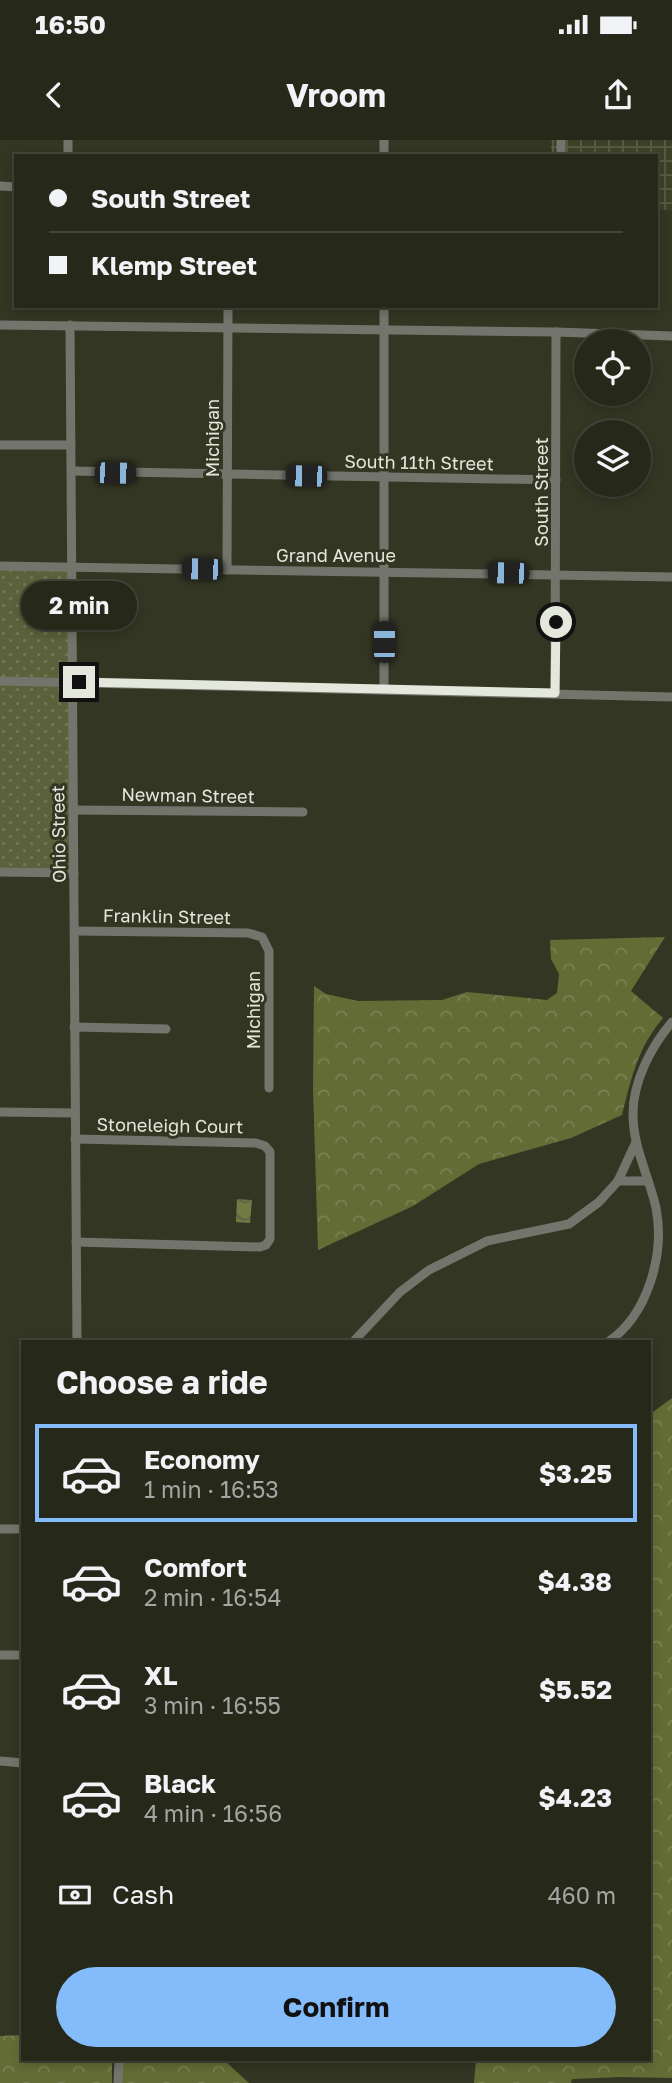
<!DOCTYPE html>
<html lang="en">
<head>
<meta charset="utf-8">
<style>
  body { margin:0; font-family:"Golos Text",sans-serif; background:#323427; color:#f1f3f6; height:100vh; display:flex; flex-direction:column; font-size:26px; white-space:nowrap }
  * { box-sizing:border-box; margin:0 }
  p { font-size:23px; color:#a4a6a2 }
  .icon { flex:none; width:38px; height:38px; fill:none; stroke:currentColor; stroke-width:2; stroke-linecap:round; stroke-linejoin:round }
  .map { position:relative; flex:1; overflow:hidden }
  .side { position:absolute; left:21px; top:1200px; width:630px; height:721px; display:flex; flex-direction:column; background:#26281a; border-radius:0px; box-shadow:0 4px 10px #0003,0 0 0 2px #424439 }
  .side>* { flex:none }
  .banner { position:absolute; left:14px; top:14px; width:644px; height:154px; border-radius:0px; box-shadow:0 4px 10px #0003,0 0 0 2px #424439; display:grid; align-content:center; height:154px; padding:0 35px; background:#26281a }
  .tools { position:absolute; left:574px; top:189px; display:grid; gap:14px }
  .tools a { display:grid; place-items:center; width:77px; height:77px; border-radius:50%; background:#26281a; box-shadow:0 4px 10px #0003,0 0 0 2px #424439; font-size:35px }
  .end { position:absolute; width:32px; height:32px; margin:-16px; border:9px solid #e4e7db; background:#111; box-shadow:0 0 0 4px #111 }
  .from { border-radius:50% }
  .bubble { position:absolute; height:49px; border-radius:24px; background:#26281a; box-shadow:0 4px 10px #0003,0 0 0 2px #424439; font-size:23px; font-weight:700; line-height:49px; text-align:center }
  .car { position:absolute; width:21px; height:42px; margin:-21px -10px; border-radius:9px; box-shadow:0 0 5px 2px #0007; background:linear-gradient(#222 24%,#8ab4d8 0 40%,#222 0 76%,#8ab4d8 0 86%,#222 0) }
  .banner b { display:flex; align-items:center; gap:24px; height:66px; font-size:26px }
  .banner b+b { border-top:2px solid #424439 }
  .banner i { width:18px; height:18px; background:#f1f3f6 }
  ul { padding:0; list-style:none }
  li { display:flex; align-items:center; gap:21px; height:98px; margin:0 14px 10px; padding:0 21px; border:4px solid transparent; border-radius:0px }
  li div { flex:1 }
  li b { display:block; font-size:26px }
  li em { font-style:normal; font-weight:700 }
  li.selected { border-color:#84bcfb }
  li>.icon { width:63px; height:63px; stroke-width:1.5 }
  h2 { padding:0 35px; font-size:32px; line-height:84px }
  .pay { display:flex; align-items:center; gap:18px; height:77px; padding:0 35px; font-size:26px }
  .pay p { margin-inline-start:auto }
  .button { display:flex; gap:14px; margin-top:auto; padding:14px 35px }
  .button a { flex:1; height:80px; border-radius:42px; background:#84bcfb; color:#111; font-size:28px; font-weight:700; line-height:80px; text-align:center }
  .status { display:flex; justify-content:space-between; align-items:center; height:49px; padding:0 35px; background:#26281a; direction:ltr }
  .status svg { height:19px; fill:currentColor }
  header { display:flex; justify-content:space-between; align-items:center; height:91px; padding:0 35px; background:#26281a; font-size:32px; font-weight:700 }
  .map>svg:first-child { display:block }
  .industrial { fill:url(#industrial-grid) }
  .forest { fill:url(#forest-crowns) }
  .park { fill:url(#park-dots) }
  .water { fill:url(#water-waves) }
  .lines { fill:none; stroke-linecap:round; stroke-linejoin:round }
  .minor { stroke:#73756c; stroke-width:9 }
  .route { stroke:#e4e7db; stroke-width:9 }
  .labels { text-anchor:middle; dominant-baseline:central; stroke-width:6; stroke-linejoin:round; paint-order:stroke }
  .street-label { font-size:18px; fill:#e4e7db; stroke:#333623 }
</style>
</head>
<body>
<div class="status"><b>16:50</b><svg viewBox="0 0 49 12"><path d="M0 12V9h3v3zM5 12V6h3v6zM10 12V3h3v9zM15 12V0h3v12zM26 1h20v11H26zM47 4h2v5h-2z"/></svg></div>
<header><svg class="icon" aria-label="back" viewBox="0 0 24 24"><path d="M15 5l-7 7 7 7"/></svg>Vroom<svg class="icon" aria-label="share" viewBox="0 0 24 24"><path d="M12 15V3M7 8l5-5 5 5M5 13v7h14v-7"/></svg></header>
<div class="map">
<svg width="672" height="1943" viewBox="0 0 672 1943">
  <defs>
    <pattern id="industrial-grid" width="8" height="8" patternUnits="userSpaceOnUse" patternTransform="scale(1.75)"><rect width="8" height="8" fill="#3c4026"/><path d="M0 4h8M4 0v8" fill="none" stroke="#585c45"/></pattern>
    <pattern id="forest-crowns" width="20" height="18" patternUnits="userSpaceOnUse" patternTransform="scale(1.75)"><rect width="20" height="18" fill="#646c35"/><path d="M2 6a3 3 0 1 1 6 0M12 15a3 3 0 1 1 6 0" fill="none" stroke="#7a8152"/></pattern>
    <pattern id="park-dots" width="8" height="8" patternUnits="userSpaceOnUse" patternTransform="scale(1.75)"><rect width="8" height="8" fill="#5b613a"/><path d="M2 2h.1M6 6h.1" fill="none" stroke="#727856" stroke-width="1.8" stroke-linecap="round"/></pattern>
    <pattern id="water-waves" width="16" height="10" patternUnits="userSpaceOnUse" patternTransform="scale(1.75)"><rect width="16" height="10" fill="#717a42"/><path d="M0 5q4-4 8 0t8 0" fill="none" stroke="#5d6242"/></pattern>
  </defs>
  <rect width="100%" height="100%" fill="#333623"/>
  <polygon class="industrial" points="551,0 672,0 672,70 656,70 656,16 551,16"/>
  <g class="forest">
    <path d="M665,797L631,851L663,878C638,907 631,939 622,975L571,998L479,1024L413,1066L318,1110L313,949L314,846L326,854L358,861L442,860L467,852L547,860L557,853L559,834L551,819L550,800Z"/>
    <polygon points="672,1258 672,1938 622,1937 572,1939 571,1943 474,1943 476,1920 649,1920 649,1275"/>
    <polygon points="23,1895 23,1920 112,1920 112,1943 0,1943 0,1896"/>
    <polygon points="119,1920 227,1920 226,1922 249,1943 118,1943"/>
  </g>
  <polygon class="park" points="0,426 72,428 74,733 0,732"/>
  <polygon class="water" points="237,1059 252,1060 250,1083 236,1082"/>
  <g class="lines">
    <g class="minor">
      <polyline points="384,0 384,16"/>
      <polyline points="68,16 68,0"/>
      <polyline points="561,16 561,0"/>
      <polyline points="0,46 16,47"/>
      <polyline points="384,166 384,549"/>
      <polyline points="0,185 556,192 672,196"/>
      <polyline points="70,185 77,1202"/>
      <polyline points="0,305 71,305"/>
      <polyline points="72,331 556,340"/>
      <polyline points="0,426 672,437"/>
      <polyline points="227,430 228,166"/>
      <polyline points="0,541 672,557"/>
      <polyline points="555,553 556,192"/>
      <polyline points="73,670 303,672"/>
      <polyline points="0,732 74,733"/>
      <polyline points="75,791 248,793 262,797 269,811 269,948"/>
      <polyline points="74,887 166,889"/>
      <polyline points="0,972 74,973"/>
      <polyline points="75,999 256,1003 265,1006 270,1012 270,1099 266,1105 260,1107 76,1102"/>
      <polyline points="618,1041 648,1041"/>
      <polyline points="353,1202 400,1152 429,1130 487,1101 569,1084 599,1062 618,1041 636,1002"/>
      <path d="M608,1202C648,1175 665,1114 656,1068C649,1036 633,1008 633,974C633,941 651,907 672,882"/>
      <polyline points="0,1389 23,1389"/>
      <polyline points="0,1515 23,1515"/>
      <polyline points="0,1621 23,1623"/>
      <polyline points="118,1943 119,1920"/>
    </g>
  </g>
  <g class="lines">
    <polyline class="route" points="79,542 555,553 556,482"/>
  </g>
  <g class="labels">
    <g class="street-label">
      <text transform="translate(212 298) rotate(-90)">Michigan</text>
      <text transform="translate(419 322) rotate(1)">South 11th Street</text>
      <text transform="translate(541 352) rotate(-90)">South Street</text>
      <text x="336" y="415">Grand Avenue</text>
      <text transform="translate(188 655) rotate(1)">Newman Street</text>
      <text transform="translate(58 694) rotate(-91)">Ohio Street</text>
      <text transform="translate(167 776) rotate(1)">Franklin Street</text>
      <text transform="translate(253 870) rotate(-90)">Michigan</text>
      <text transform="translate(170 985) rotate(1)">Stoneleigh Court</text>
    </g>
  </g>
</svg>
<div class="tools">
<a><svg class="icon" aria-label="locate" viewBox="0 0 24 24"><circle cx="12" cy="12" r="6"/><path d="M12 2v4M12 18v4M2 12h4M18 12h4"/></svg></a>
<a><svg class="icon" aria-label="layers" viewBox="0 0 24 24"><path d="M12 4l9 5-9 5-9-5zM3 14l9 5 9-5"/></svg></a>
</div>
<i class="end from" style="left:556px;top:482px"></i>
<i class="end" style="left:79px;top:542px"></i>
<div class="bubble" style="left:21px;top:441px;width:116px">2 min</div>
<i class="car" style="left:115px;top:333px;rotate:91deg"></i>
<i class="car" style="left:306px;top:336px;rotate:271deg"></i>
<i class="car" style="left:202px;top:429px;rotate:271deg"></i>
<i class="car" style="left:508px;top:433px;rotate:271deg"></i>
<i class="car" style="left:384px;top:502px;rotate:0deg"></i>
<div class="banner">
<b><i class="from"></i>South Street</b>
<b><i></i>Klemp Street</b>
</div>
<section class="side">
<h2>Choose a ride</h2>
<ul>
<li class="selected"><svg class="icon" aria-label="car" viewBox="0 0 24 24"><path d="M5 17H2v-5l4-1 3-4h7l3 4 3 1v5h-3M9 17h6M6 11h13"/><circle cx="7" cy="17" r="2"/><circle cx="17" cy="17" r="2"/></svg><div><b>Economy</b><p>1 min · 16:53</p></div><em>$3.25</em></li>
<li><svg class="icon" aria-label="car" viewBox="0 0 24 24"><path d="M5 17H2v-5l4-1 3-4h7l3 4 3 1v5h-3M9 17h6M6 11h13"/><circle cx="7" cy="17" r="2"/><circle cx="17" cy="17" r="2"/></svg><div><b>Comfort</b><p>2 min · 16:54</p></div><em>$4.38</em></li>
<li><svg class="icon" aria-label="car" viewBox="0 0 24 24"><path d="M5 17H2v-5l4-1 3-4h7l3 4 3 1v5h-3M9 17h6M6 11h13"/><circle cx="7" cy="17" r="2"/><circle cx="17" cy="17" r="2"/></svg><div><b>XL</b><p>3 min · 16:55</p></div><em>$5.52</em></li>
<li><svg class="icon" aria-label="car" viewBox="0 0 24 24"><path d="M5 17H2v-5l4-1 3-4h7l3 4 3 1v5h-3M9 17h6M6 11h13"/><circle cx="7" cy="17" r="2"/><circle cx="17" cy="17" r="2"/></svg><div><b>Black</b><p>4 min · 16:56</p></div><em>$4.23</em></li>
</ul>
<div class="pay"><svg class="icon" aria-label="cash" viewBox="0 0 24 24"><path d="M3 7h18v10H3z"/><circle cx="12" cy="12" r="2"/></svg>Cash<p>460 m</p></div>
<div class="button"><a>Confirm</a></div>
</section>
</div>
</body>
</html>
